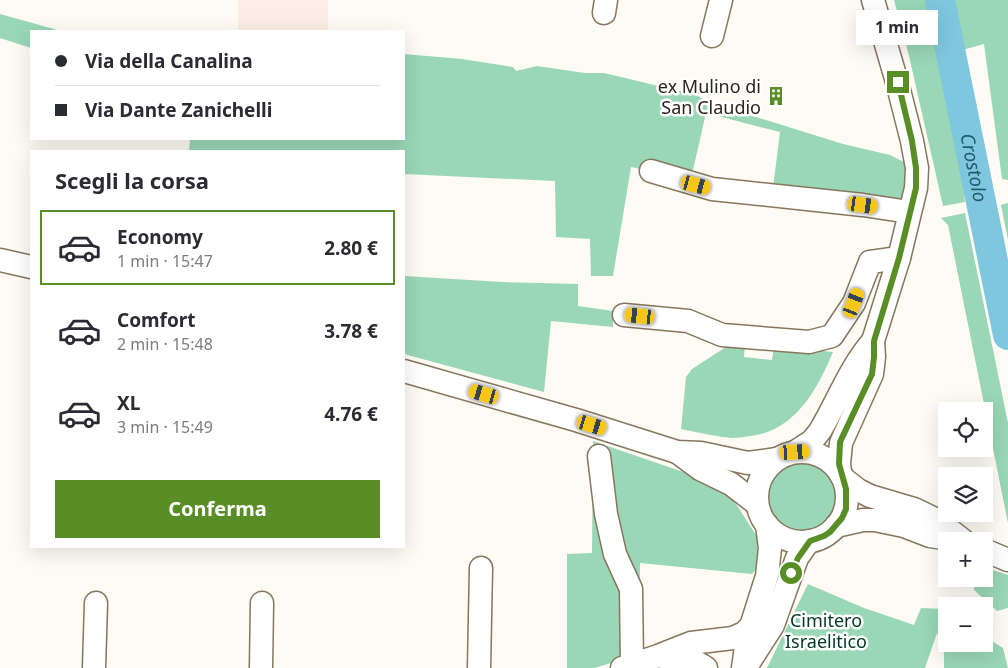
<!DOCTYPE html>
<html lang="it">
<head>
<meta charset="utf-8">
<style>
  body { margin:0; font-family:"Noto Sans",sans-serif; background:#f7f7f7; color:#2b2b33; height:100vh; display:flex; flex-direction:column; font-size:19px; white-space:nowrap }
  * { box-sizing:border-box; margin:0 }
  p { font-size:16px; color:#7c7c81 }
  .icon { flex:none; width:28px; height:28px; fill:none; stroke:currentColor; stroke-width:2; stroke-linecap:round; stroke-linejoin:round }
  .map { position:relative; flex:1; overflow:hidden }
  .sheet { position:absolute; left:30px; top:150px; width:375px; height:398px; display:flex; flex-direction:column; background:#fff; border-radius:0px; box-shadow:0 5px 20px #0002 }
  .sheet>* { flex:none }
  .banner { position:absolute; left:30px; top:30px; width:375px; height:110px; border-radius:0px; box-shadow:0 5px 20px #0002; display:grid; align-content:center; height:110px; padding:0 25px; background:#fff }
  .buttons { position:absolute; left:938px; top:402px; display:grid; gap:10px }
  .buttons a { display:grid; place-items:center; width:55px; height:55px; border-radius:0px; background:#fff; box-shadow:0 5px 20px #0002; font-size:25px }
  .end { position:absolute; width:22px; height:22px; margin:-11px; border:6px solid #598d26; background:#fff; box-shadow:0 0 0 2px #fff }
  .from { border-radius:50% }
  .bubble { position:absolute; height:35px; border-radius:0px; background:#fff; box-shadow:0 5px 20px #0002; font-size:16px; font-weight:700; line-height:35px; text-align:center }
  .car { position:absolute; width:15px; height:30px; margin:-15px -8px; border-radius:6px; box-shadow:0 0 4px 1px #0007; background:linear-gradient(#f5c518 24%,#345 0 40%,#f5c518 0 76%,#345 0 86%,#f5c518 0) }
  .banner b { display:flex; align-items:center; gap:18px; height:48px; font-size:19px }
  .banner b+b { border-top:1px solid #e1e1e2 }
  .banner i { width:12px; height:12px; background:#2b2b33 }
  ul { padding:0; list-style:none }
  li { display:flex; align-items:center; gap:15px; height:75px; margin:0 10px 8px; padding:0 15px; border:2px solid transparent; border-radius:0px }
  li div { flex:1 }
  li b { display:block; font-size:19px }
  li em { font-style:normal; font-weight:700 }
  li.active { border-color:#598d26 }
  li>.icon { width:45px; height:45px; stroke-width:1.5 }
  h2 { padding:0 25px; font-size:22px; line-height:60px }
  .action { display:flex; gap:10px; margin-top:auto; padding:10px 25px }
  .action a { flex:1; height:58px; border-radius:0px; background:#598d26; color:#fff; font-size:20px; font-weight:700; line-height:58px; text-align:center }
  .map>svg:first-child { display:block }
  .education { fill:#fcede7 }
  .green { fill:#99d7b6 }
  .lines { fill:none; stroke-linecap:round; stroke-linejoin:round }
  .river { stroke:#7fc7de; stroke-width:30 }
  .minor-casing { stroke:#87765c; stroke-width:25 }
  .minor { stroke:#fff; stroke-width:22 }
  .route { stroke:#598d26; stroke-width:6 }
  .labels { text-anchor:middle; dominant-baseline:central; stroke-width:5; stroke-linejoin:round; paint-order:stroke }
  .poi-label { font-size:18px; fill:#2b2419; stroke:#fff; text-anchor:end }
  .park-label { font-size:18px; fill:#023823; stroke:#fff }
  .water-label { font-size:19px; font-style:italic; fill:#215c6d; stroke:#fff }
</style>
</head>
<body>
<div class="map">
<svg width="1008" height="668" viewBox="0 0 1008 668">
  <rect width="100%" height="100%" fill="#fefaf4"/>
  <rect class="education" x="238" y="0" width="90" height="31"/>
  <g class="green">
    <polygon points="894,0 1008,0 1008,180 1002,179 984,44 948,54 965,202 943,206 909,56"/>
    <polygon points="0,14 61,31 31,31 31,48 0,38"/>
    <polygon points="404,54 462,59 513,67 516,71 537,66 585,73 604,73 696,95 716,106 756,117 843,144 890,155 906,163 909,212 772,196 780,132 706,113 690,183 651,171 631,167 613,276 591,276 590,239 556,237 555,181 404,174 404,151 189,151 190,139 404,139"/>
    <polygon points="1008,203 1008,240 1001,205"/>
    <polygon points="965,213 1008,423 1008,523 948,225 941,218"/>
    <polygon points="404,276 502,282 578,284 578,306 613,311 613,327 551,321 544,392 404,354"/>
    <path d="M745,344L744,357L772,360L774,346L833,352C817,390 795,431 750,436C744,437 737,438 731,438C714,436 697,432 681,429L686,377L692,369L726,347L732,345Z"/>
    <polygon points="593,441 692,475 729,493 756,535 760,564 752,574 640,563 639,655 594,668 567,668 567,554 592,553"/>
    <circle cx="803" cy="496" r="34"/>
    <polygon points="984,567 1008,575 1008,608 997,611 974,590 974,579 984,579"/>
    <polygon points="808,584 864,608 914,625 921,608 946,609 946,644 984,644 984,636 1003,648 1008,668 944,668 944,653 937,633 925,668 767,668"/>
  </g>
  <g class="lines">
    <path class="river" id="s1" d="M940,0L1008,335"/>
    <g class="minor-casing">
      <g id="minor">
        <polyline points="604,13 606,0"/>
        <polyline points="712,36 721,0"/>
        <polyline points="651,171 712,189 863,205 909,212"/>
        <polyline points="0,260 31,267"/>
        <polyline points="624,315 688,321 722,335 809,342 832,336 854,303 870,262 899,258"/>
        <polyline points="404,371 576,420 677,452 701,453 748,463 777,459"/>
        <circle cx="802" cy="497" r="45"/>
        <polyline points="677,452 700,469 731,484 757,504"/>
        <path d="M795,452L812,441L820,431C838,401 850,367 873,341"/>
        <polyline points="599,456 606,514 615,554 631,589 632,665"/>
        <polyline points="840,473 839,464 841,443 872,374 874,357 873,341 899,258 916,188 917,168 912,141 897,82 873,0"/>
        <polyline points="844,479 858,490 870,496 914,509 937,520 964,541"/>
        <polyline points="836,526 863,520 875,520 904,526 930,536 963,541"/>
        <polyline points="984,550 1008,560"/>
        <path d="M662,657C678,658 693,658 706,668"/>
        <polyline points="746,667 773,625 797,558 809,541"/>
        <polyline points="94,668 96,603"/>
        <polyline points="261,668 262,603"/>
        <polyline points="479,668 481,568"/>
        <polyline points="622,668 658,656 691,643 733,638 744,633 752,625"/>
        <polyline points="743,668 747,639 767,576 770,548 767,525"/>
      </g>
    </g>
    <use href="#minor" class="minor"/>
  </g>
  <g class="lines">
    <polyline class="route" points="791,573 798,558 810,541 824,536 830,532 842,518 846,509 846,489 839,464 840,442 872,374 874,357 874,341 899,258 916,188 916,168 912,141 898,82"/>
  </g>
  <defs>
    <g id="building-bare" transform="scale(1.5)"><path d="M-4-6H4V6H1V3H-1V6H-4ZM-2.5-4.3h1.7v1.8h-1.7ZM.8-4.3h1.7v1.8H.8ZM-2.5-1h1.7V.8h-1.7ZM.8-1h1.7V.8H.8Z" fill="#598d26" stroke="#fff" stroke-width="2.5" paint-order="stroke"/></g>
  </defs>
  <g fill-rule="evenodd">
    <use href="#building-bare" x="776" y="96"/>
  </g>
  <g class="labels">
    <g class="poi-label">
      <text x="761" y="86">ex Mulino di<tspan x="761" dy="21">San Claudio</tspan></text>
    </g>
    <g class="park-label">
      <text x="826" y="620">Cimitero<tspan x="826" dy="21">Israelitico</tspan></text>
    </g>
    <g class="water-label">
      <text stroke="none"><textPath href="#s1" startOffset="171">Crostolo</textPath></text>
    </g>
  </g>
</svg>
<div class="buttons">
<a><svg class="icon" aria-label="locate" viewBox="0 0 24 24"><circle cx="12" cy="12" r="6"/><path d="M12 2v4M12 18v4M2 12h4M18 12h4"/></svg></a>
<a><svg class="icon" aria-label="layers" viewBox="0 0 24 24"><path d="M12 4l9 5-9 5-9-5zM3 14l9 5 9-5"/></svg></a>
<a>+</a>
<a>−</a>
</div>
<i class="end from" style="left:791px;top:573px"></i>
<i class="end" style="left:898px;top:82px"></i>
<div class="bubble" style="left:856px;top:10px;width:82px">1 min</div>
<i class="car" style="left:696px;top:185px;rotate:105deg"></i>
<i class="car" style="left:863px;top:205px;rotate:98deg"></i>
<i class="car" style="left:854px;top:303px;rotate:21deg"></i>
<i class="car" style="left:640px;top:316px;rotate:276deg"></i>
<i class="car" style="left:484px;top:394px;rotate:286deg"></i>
<i class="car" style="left:592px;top:425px;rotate:107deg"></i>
<i class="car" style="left:795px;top:452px;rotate:87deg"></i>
<div class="banner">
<b><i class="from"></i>Via della Canalina</b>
<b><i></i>Via Dante Zanichelli</b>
</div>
<section class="sheet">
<h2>Scegli la corsa</h2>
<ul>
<li class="active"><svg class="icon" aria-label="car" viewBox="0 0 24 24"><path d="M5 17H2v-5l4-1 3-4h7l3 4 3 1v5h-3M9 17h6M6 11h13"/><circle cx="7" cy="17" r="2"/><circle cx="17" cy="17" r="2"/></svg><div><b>Economy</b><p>1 min · 15:47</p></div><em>2.80 €</em></li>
<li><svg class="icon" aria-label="car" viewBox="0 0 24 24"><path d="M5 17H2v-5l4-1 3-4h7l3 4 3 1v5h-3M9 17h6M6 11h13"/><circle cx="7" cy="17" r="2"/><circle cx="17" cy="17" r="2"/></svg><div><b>Comfort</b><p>2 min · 15:48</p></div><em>3.78 €</em></li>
<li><svg class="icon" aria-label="car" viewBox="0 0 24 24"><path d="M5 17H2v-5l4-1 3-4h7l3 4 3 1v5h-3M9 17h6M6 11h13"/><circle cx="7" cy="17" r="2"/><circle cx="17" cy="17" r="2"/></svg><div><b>XL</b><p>3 min · 15:49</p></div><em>4.76 €</em></li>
</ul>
<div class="action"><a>Conferma</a></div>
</section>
</div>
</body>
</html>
